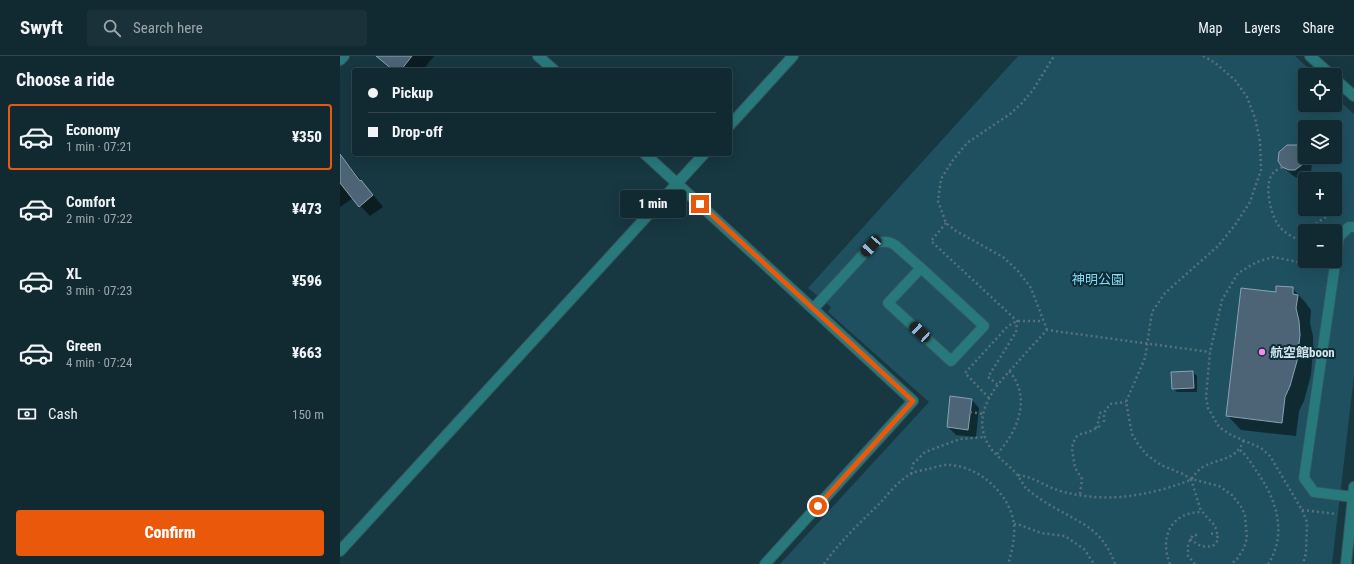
<!DOCTYPE html>
<html lang="en">
<head>
<meta charset="utf-8">
<style>
  body { margin:0; font-family:"Roboto Condensed","Noto Sans JP",sans-serif; background:#1a3139; color:#f1f3f6; height:100vh; display:flex; flex-direction:column; font-size:15px; white-space:nowrap }
  * { box-sizing:border-box; margin:0 }
  p { font-size:13px; color:#9ca6ab }
  .icon { flex:none; width:22px; height:22px; fill:none; stroke:currentColor; stroke-width:2; stroke-linecap:round; stroke-linejoin:round }
  .map { position:relative; flex:1; overflow:hidden }
  .side { display:flex; flex-direction:column; background:#112931; width:340px }
  .side>* { flex:none }
  .top-card { position:absolute; left:12px; top:12px; width:380px; height:88px; border-radius:4px; box-shadow:0 4px 16px #0002,0 0 0 1px #30454d; display:grid; align-content:center; height:88px; padding:0 16px; background:#112931 }
  .controls { position:absolute; left:958px; top:12px; display:grid; gap:8px }
  .controls a { display:grid; place-items:center; width:44px; height:44px; border-radius:4px; background:#112931; box-shadow:0 4px 16px #0002,0 0 0 1px #30454d; font-size:20px }
  .end { position:absolute; width:18px; height:18px; margin:-9px; border:5px solid #ea580c; background:#fff; box-shadow:0 0 0 2px #fff }
  .from { border-radius:50% }
  .bubble { position:absolute; height:28px; border-radius:4px; background:#112931; box-shadow:0 4px 16px #0002,0 0 0 1px #30454d; font-size:13px; font-weight:800; line-height:28px; text-align:center }
  .car { position:absolute; width:12px; height:24px; margin:-12px -6px; border-radius:5px; box-shadow:0 0 3px 1px #0007; background:linear-gradient(#222 24%,#8ab4d8 0 40%,#222 0 76%,#8ab4d8 0 86%,#222 0) }
  .top-card b { display:flex; align-items:center; gap:14px; height:38px; font-size:15px }
  .top-card b+b { border-top:1px solid #30454d }
  .top-card i { width:10px; height:10px; background:#f1f3f6 }
  ul { padding:0; list-style:none }
  li { display:flex; align-items:center; gap:12px; height:66px; margin:0 8px 6px; padding:0 8px; border:2px solid transparent; border-radius:4px }
  li div { flex:1 }
  li b { display:block; font-size:15px }
  li em { font-style:normal; font-weight:800 }
  li.active { border-color:#ea580c }
  li>.icon { width:36px; height:36px; stroke-width:1.5 }
  h2 { padding:0 16px; font-size:18px; line-height:48px }
  .pay { display:flex; align-items:center; gap:10px; height:44px; padding:0 16px; font-size:15px }
  .pay p { margin-inline-start:auto }
  .button { display:flex; gap:8px; margin-top:auto; padding:8px 16px }
  .button a { flex:1; height:46px; border-radius:4px; background:#ea580c; color:#fff; font-size:16px; font-weight:800; line-height:46px; text-align:center }
  header { display:flex; align-items:center; gap:24px; box-sizing:border-box; height:56px; padding:0 20px; background:#112931; border-bottom:1px solid #30454d }
  header strong { font-size:19px }
  nav { display:flex; gap:22px; margin-inline-start:auto; font-size:14px }
  .search { width:280px; height:36px; background:#1a3139; display:flex; align-items:center; gap:10px; box-sizing:border-box; padding:0 14px; border-radius:4px; color:#9ca6ab; font-size:15px }
  main { display:flex; flex:1; min-height:0 }
  .map>svg:first-child { display:block }
  .green { fill:#1e505f; fill-rule:evenodd }
  .shadow { fill:#0007 }
  .building { fill:#4c6476; stroke:#88a2b6 }
  .lines { fill:none; stroke-linecap:round; stroke-linejoin:round }
  .service-casing { stroke:#35535d; stroke-width:12 }
  .minor-casing { stroke:#35535d; stroke-width:12 }
  .tertiary-casing { stroke:#35535d; stroke-width:12 }
  .path { stroke:#57727b; stroke-width:2.5; stroke-dasharray:2 3; stroke-linecap:butt }
  .service { stroke:#28797b; stroke-width:10 }
  .minor { stroke:#28797b; stroke-width:10 }
  .tertiary { stroke:#28797b; stroke-width:10 }
  .route { stroke:#ea580c; stroke-width:5 }
  .poi-dot { fill:#f788ec; stroke:#0c2d37; stroke-width:1.5 }
  .labels { text-anchor:middle; dominant-baseline:central; stroke-width:4; stroke-linejoin:round; paint-order:stroke }
  .park-label { font-size:13px; fill:#8cdaf3; stroke:#0c2d37 }
  .poi-label { font-size:13px; font-weight:bold; fill:#d5e7ed; stroke:#0c2d37; text-anchor:start }
</style>
</head>
<body>
<header>
<strong>Swyft</strong>
<div class="search"><svg class="icon" aria-label="search" viewBox="0 0 24 24"><circle cx="10" cy="10" r="6"/><path d="M15 15l6 6"/></svg>Search here</div>
<nav><a>Map</a><a>Layers</a><a>Share</a></nav>
</header>
<main>
<section class="side">
<h2>Choose a ride</h2>
<ul>
<li class="active"><svg class="icon" aria-label="car" viewBox="0 0 24 24"><path d="M5 17H2v-5l4-1 3-4h7l3 4 3 1v5h-3M9 17h6M6 11h13"/><circle cx="7" cy="17" r="2"/><circle cx="17" cy="17" r="2"/></svg><div><b>Economy</b><p>1 min · 07:21</p></div><em>¥350</em></li>
<li><svg class="icon" aria-label="car" viewBox="0 0 24 24"><path d="M5 17H2v-5l4-1 3-4h7l3 4 3 1v5h-3M9 17h6M6 11h13"/><circle cx="7" cy="17" r="2"/><circle cx="17" cy="17" r="2"/></svg><div><b>Comfort</b><p>2 min · 07:22</p></div><em>¥473</em></li>
<li><svg class="icon" aria-label="car" viewBox="0 0 24 24"><path d="M5 17H2v-5l4-1 3-4h7l3 4 3 1v5h-3M9 17h6M6 11h13"/><circle cx="7" cy="17" r="2"/><circle cx="17" cy="17" r="2"/></svg><div><b>XL</b><p>3 min · 07:23</p></div><em>¥596</em></li>
<li><svg class="icon" aria-label="car" viewBox="0 0 24 24"><path d="M5 17H2v-5l4-1 3-4h7l3 4 3 1v5h-3M9 17h6M6 11h13"/><circle cx="7" cy="17" r="2"/><circle cx="17" cy="17" r="2"/></svg><div><b>Green</b><p>4 min · 07:24</p></div><em>¥663</em></li>
</ul>
<div class="pay"><svg class="icon" aria-label="cash" viewBox="0 0 24 24"><path d="M3 7h18v10H3z"/><circle cx="12" cy="12" r="2"/></svg>Cash<p>150 m</p></div>
<div class="button"><a>Confirm</a></div>
</section>
<div class="map">
<svg width="1014" height="508" viewBox="0 0 1014 508">
  <rect width="100%" height="100%" fill="#173741"/>
  <path class="green" d="M678,0H955L976,19H965V49H995V41L1014,58V320L992,508H440L589,346L488,256L491,251L468,232ZM965,71H995V101H965ZM965,123H995V153H965ZM965,175H995V205H965Z"/>
  <g class="shadow">
    <polygon points="37,0 94,0 83,14 77,14 75,12 73,14 53,14"/>
    <polygon points="957,90 965,99 965,101 967,101 972,107 971,116 963,122 957,122 952,119 943,111"/>
    <polygon points="0,98 43,151 30,160 13,142 0,151"/>
    <polygon points="952,232 966,247 967,249 971,254 970,267 973,280 973,294 971,319 964,345 959,355 956,380 901,374 887,359 937,237"/>
    <polygon points="853,316 857,320 857,336 837,336 833,332 832,317"/>
    <polygon points="632,344 639,352 636,381 616,379 608,371"/>
  </g>
  <g class="building">
    <polygon points="36,0 72,0 61,14 53,14"/>
    <polygon points="947,89 957,89 965,98 963,108 955,114 949,114 942,111 938,105 939,96"/>
    <polygon points="0,98 20,125 21,124 33,139 19,151 0,127"/>
    <polygon points="936,230 953,231 953,238 958,239 956,252 959,265 960,279 957,305 950,330 945,341 942,367 886,360 901,232 936,236"/>
    <polygon points="853,315 854,332 832,333 831,316"/>
    <polygon points="610,340 632,343 628,374 607,371"/>
  </g>
  <g class="lines">
    <g class="service-casing">
      <g id="service">
        <path d="M474,252L531,190C539,185 547,184 555,189L581,212L644,270L611,305L548,247L581,212"/>
        <polyline points="1013,441 974,436 964,422 999,181 1009,171 1014,171"/>
      </g>
    </g>
    <g class="minor-casing">
      <g id="minor">
        <polyline points="198,0 214,14"/>
        <polyline points="970,0 991,19"/>
        <polyline points="995,23 1014,40"/>
        <polyline points="390,69 453,0"/>
        <polyline points="305,98 573,345 425,508"/>
        <polyline points="0,495 364,98"/>
      </g>
    </g>
    <g class="tertiary-casing">
      <g id="tertiary">
        <polyline points="0,4 4,0"/>
        <polyline points="1006,508 1014,431"/>
      </g>
    </g>
    <g class="path">
      <polyline points="863,0 874,6 895,24 907,41 915,62 920,85 921,114 910,146 895,169 878,190 825,237 812,256 805,302 786,346 792,378 798,388 807,399 821,409 843,418 851,423 879,430 892,439 902,452 905,460 907,482 904,492 897,503 891,508"/>
      <path d="M942,111C940,113 936,114 934,116C923,127 930,158 939,170C944,177 955,182 962,186L958,206L933,201L917,206L898,217L882,244L870,296L866,341L868,352L879,371L891,379L921,392L930,400L962,454L967,466L966,497L963,508"/>
      <polyline points="606,167 591,185 677,265 676,276 648,321 657,328"/>
      <path d="M969,175C978,165 988,157 1003,157"/>
      <polyline points="963,185 965,182"/>
      <polyline points="678,265 703,265"/>
      <polyline points="707,274 691,232 678,215 663,201 616,175 606,167 598,145 601,123 613,104 627,87 670,58 682,47 693,34 714,0"/>
      <polyline points="649,342 625,317 668,270 677,265"/>
      <polyline points="630,356 643,358"/>
      <polyline points="764,366 764,357 770,348 786,346"/>
      <polyline points="756,372 758,367 760,357 764,357"/>
      <path d="M900,394C907,400 912,408 917,416C936,442 948,478 928,508"/>
      <path d="M657,398C678,375 692,341 669,315"/>
      <polyline points="571,418 573,408 585,396 620,383 645,381"/>
      <path d="M678,419C695,421 707,432 724,436C758,445 790,442 824,433C833,430 841,428 850,424C855,420 857,414 863,411C880,401 895,406 904,384"/>
      <path d="M851,423L860,452C865,462 875,465 877,477L869,478"/>
      <polyline points="740,438 742,423 735,412 732,393 733,387 736,381 741,378 749,376 760,370"/>
      <polyline points="962,454 997,458"/>
      <polyline points="674,468 680,469 701,477 725,480 744,493 754,508"/>
      <path d="M850,483C858,489 863,492 873,490L878,484L877,477"/>
      <path d="M484,508C500,485 521,466 540,447C549,437 559,424 571,418C576,415 583,414 588,413C594,412 601,409 606,409C637,408 671,438 674,469C675,481 672,496 668,508"/>
      <path d="M775,508C762,473 744,469 715,452C706,447 692,438 685,431C681,425 678,419 673,414C665,406 653,398 648,388C630,356 658,327 678,306C687,295 697,285 707,274L870,296"/>
      <path d="M830,508C819,481 831,456 862,456"/>
      <polyline points="855,508 848,500 848,488 853,479 859,479"/>
    </g>
    <use href="#service" class="service"/>
    <use href="#minor" class="minor"/>
    <use href="#tertiary" class="tertiary"/>
  </g>
  <g class="lines">
    <polyline class="route" points="360,148 573,345 478,450"/>
  </g>
  <circle class="poi-dot" cx="922" cy="296" r="4"/>
  <g class="labels">
    <g class="park-label">
      <text x="758" y="223">神明公園</text>
    </g>
    <g class="poi-label">
      <text x="930" y="296">航空館boon</text>
    </g>
  </g>
</svg>
<div class="controls">
<a><svg class="icon" aria-label="locate" viewBox="0 0 24 24"><circle cx="12" cy="12" r="6"/><path d="M12 2v4M12 18v4M2 12h4M18 12h4"/></svg></a>
<a><svg class="icon" aria-label="layers" viewBox="0 0 24 24"><path d="M12 4l9 5-9 5-9-5zM3 14l9 5 9-5"/></svg></a>
<a>+</a>
<a>−</a>
</div>
<i class="end from" style="left:478px;top:450px"></i>
<i class="end" style="left:360px;top:148px"></i>
<div class="bubble" style="left:280px;top:134px;width:66px">1 min</div>
<i class="car" style="left:531px;top:190px;rotate:222deg"></i>
<i class="car" style="left:580px;top:276px;rotate:313deg"></i>
<div class="top-card">
<b><i class="from"></i>Pickup</b>
<b><i></i>Drop-off</b>
</div>
</div>
</main>
</body>
</html>
